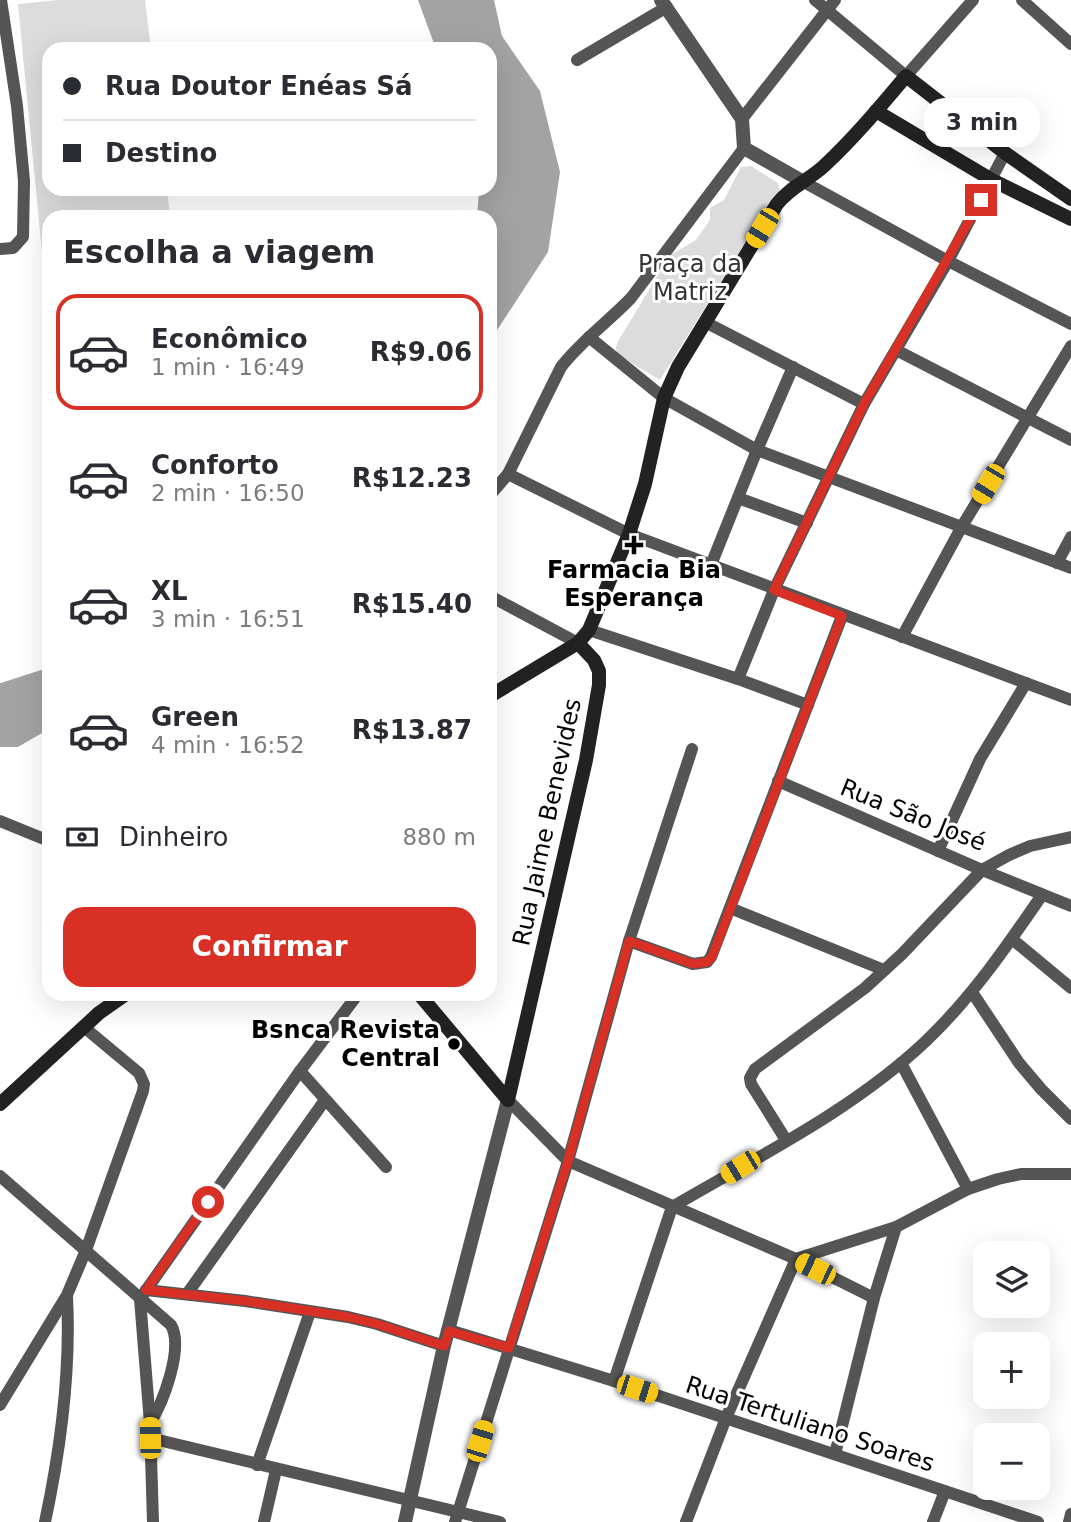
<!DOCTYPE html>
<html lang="pt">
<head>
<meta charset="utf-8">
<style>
  body { margin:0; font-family:"DejaVu Sans",sans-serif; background:#f2f2f3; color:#2b2b33; height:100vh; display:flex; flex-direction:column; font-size:26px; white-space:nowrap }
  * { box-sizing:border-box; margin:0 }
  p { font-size:23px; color:#7c7c81 }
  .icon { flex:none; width:38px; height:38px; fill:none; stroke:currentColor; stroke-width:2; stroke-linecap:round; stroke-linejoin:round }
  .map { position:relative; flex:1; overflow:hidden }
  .sheet { position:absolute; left:42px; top:210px; width:455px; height:791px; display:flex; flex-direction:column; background:#fff; border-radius:21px; box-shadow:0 7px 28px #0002 }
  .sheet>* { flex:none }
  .top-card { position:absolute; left:42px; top:42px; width:455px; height:154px; border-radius:21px; box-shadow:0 7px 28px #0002; display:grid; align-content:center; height:154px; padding:0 21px; background:#fff }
  .fabs { position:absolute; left:973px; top:1241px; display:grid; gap:14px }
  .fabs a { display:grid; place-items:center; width:77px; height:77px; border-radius:14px; background:#fff; box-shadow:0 7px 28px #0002; font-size:35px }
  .end { position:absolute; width:32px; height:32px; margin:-16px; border:9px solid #d93025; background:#fff; box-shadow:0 0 0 4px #fff }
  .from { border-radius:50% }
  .bubble { position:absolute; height:49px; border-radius:21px; background:#fff; box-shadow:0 7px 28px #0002; font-size:23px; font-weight:600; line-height:49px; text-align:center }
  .car { position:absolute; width:21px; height:42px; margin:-21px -10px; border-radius:9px; box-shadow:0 0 5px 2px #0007; background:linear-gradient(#f5c518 24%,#345 0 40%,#f5c518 0 76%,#345 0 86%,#f5c518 0) }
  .top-card b { display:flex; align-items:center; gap:24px; height:66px; font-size:26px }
  .top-card b+b { border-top:2px solid #e1e1e2 }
  .top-card i { width:18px; height:18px; background:#2b2b33 }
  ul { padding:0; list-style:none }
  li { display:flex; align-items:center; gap:21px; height:116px; margin:0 14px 10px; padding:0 7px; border:4px solid transparent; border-radius:21px }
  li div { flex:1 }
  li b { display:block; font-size:26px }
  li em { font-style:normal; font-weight:600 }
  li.current { border-color:#d93025 }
  li>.icon { width:63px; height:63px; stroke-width:1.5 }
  h2 { padding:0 21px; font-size:32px; line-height:84px }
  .pay { display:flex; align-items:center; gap:18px; height:77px; padding:0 21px; font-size:26px }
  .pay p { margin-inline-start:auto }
  .button { display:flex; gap:14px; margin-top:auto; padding:14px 21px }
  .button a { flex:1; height:80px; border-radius:21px; background:#d93025; color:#fff; font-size:28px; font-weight:600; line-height:80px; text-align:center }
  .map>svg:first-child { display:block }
  .green { fill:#dcdcdc }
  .water { fill:#a3a3a3 }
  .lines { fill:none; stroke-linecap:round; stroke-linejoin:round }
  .river { stroke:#a3a3a3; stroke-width:26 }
  .minor { stroke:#555; stroke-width:12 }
  .tertiary { stroke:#555; stroke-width:14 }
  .secondary { stroke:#222; stroke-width:14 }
  .route { stroke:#d93025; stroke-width:9 }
  .poi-dot { fill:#000; stroke:#fff; stroke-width:2.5 }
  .labels { text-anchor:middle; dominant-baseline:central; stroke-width:6; stroke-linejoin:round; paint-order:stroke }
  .park-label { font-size:24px; fill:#333; stroke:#fff }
  .poi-label { font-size:24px; font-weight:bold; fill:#000; stroke:#fff }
  .street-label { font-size:24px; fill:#000; stroke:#fff }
</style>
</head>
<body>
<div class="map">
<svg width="1071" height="1522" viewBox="0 0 1071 1522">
  <rect width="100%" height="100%" fill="#fff"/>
  <g class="green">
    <polygon points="59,0 145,0 151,49 49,49 49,189 167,189 170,217 49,217 49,325 18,4"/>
    <polygon points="751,166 778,183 780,190 768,206 660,380 618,355 616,349 617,343 670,255 696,240 710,220 710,208 724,200 741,167"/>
  </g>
  <g class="water">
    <polygon points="418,0 494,0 502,36 540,91 560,172 548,252 490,341 490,217 477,217 479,189 490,189 490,49 436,49"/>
    <polygon points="49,690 49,729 18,747 0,747 0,691 31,697"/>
  </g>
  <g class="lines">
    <polyline class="river" points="0,697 49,681"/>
    <g class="minor">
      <polyline points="815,0 906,76 973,0"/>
      <polyline points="1022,0 1071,44"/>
      <polyline points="577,60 667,7"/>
      <polyline points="742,119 835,0"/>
      <polyline points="802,181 948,261 1071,324"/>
      <polyline points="0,249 13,248 23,237 24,181 17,106 1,0"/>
      <polyline points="705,322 864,404"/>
      <polyline points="589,337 664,398 757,450 1071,568"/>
      <polyline points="896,350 1071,440"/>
      <polyline points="508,474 629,534 1071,700"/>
      <path d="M490,495L508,474L561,367C581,341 608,322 631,298L744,148"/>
      <polyline points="738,498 807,523"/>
      <polyline points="1057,563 1071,537"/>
      <polyline points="711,565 757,450 793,367"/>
      <polyline points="490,596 578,643"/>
      <polyline points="589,630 738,679 808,705"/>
      <polyline points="902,637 961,528 1071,346"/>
      <polyline points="738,679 774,590 864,404 948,261 1005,153"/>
      <polyline points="778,781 982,870 1071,906"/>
      <polyline points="0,821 49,841"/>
      <polyline points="938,851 980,759 1026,683"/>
      <polyline points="730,908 884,970"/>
      <polyline points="1012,939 1071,988"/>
      <polyline points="629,941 693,964 707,962 711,957 842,616"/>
      <polyline points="972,992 1019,1063 1041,1089 1071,1119"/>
      <polyline points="901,1063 968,1189"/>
      <polyline points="300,1071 386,1167"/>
      <polyline points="508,1100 568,1161 796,1259 874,1298"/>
      <polyline points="786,1140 751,1084 750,1078 755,1069 865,988 902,954 982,870 1009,855 1030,846 1071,837"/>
      <path d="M0,1176L171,1325C184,1348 163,1403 150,1423"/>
      <polyline points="146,1290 245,1301 348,1317 377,1324 444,1346"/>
      <polyline points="187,1294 325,1100"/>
      <polyline points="140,1299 300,1071 358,994"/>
      <polyline points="140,1299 150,1423 153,1522"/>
      <polyline points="449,1330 614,1381 1038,1522"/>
      <path d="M614,1381L672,1207C759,1156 853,1110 926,1041C972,997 1007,946 1042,895"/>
      <polyline points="0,1405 67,1295 86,1250 143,1091 144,1084 139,1073 85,1028"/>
      <polyline points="150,1438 500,1522"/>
      <polyline points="835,1454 874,1298 896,1227"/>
      <polyline points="257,1465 310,1312"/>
      <path d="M45,1522C61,1447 71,1372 67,1296"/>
      <polyline points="264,1522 276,1470"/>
      <polyline points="455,1522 568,1161 629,941 692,749"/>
      <polyline points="686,1522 726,1418 796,1259 896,1227 968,1189 998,1179 1021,1174 1071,1174"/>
      <polyline points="933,1522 945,1491"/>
      <polyline points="1069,1522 1071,1514"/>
    </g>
    <g class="tertiary">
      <polyline points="661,0 742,119 744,148 802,181"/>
      <polyline points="405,1522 444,1346 508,1100"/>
    </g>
    <g class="secondary">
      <polyline points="876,111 992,180 1071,219"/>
      <path d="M490,696L578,643L589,630L629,534L645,484L664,398L678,367L777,204C790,187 809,180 824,166C854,138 880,107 906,76L1005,153L1071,199"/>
      <polyline points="419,994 508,1100"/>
      <polyline points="508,1100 586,760 599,685 599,671 594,660 578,643"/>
      <polyline points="0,1104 99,1013 126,994"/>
    </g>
  </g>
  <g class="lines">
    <polyline class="route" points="208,1202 146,1290 245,1301 348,1317 377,1324 444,1346 449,1331 509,1348 568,1161 629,941 693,964 707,962 712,957 842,616 774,590 864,404 981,200"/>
  </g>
  <g class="poi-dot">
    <path d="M630.5 534.5h7v7h7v7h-7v7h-7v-7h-7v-7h7z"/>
    <circle cx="454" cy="1044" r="7"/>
  </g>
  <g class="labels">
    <g class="park-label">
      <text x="690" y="264">Praça da<tspan x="690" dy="28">Matriz</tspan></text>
    </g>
    <g class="poi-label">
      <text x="634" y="570">Farmacia Bia<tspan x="634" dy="28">Esperança</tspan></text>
      <text x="440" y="1030" text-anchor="end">Bsnca Revista<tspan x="440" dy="28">Central</tspan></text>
    </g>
    <g class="street-label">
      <text transform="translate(913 815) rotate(22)">Rua São José</text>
      <text transform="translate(547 822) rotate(-78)">Rua Jaime Benevides</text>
      <text transform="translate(810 1424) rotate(18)">Rua Tertuliano Soares</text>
    </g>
  </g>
</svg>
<div class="fabs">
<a><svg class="icon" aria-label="layers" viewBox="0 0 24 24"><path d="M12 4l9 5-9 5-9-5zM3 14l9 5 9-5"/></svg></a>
<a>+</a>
<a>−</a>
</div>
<i class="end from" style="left:208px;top:1202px"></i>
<i class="end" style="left:981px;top:200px"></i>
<div class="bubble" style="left:924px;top:98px;width:116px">3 min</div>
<i class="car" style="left:762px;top:228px;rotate:211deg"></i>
<i class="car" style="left:988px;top:484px;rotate:211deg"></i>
<i class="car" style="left:740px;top:1167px;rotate:239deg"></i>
<i class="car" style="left:815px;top:1269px;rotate:296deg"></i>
<i class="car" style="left:637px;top:1389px;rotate:108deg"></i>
<i class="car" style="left:150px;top:1438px;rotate:359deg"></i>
<i class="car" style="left:480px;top:1441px;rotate:17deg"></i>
<div class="top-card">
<b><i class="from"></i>Rua Doutor Enéas Sá</b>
<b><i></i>Destino</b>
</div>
<section class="sheet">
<h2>Escolha a viagem</h2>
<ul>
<li class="current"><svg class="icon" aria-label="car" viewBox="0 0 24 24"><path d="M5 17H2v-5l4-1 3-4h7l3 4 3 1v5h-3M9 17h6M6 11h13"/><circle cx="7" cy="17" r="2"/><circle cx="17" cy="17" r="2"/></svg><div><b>Econômico</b><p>1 min · 16:49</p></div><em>R$9.06</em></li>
<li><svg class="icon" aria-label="car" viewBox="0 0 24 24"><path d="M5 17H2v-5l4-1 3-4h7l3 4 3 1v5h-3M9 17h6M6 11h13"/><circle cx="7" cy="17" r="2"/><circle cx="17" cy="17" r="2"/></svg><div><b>Conforto</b><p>2 min · 16:50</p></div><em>R$12.23</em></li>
<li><svg class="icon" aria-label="car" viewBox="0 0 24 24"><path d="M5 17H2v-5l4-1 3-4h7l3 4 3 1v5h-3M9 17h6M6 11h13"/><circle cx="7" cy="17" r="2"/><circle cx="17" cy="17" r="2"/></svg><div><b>XL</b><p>3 min · 16:51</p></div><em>R$15.40</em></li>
<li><svg class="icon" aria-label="car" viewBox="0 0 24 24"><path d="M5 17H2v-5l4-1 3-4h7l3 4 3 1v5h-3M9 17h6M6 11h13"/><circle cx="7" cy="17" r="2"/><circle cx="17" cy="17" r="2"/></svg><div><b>Green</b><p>4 min · 16:52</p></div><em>R$13.87</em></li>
</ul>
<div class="pay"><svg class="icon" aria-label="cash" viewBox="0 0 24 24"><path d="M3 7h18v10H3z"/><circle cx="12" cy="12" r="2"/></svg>Dinheiro<p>880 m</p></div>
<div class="button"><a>Confirmar</a></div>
</section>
</div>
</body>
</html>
